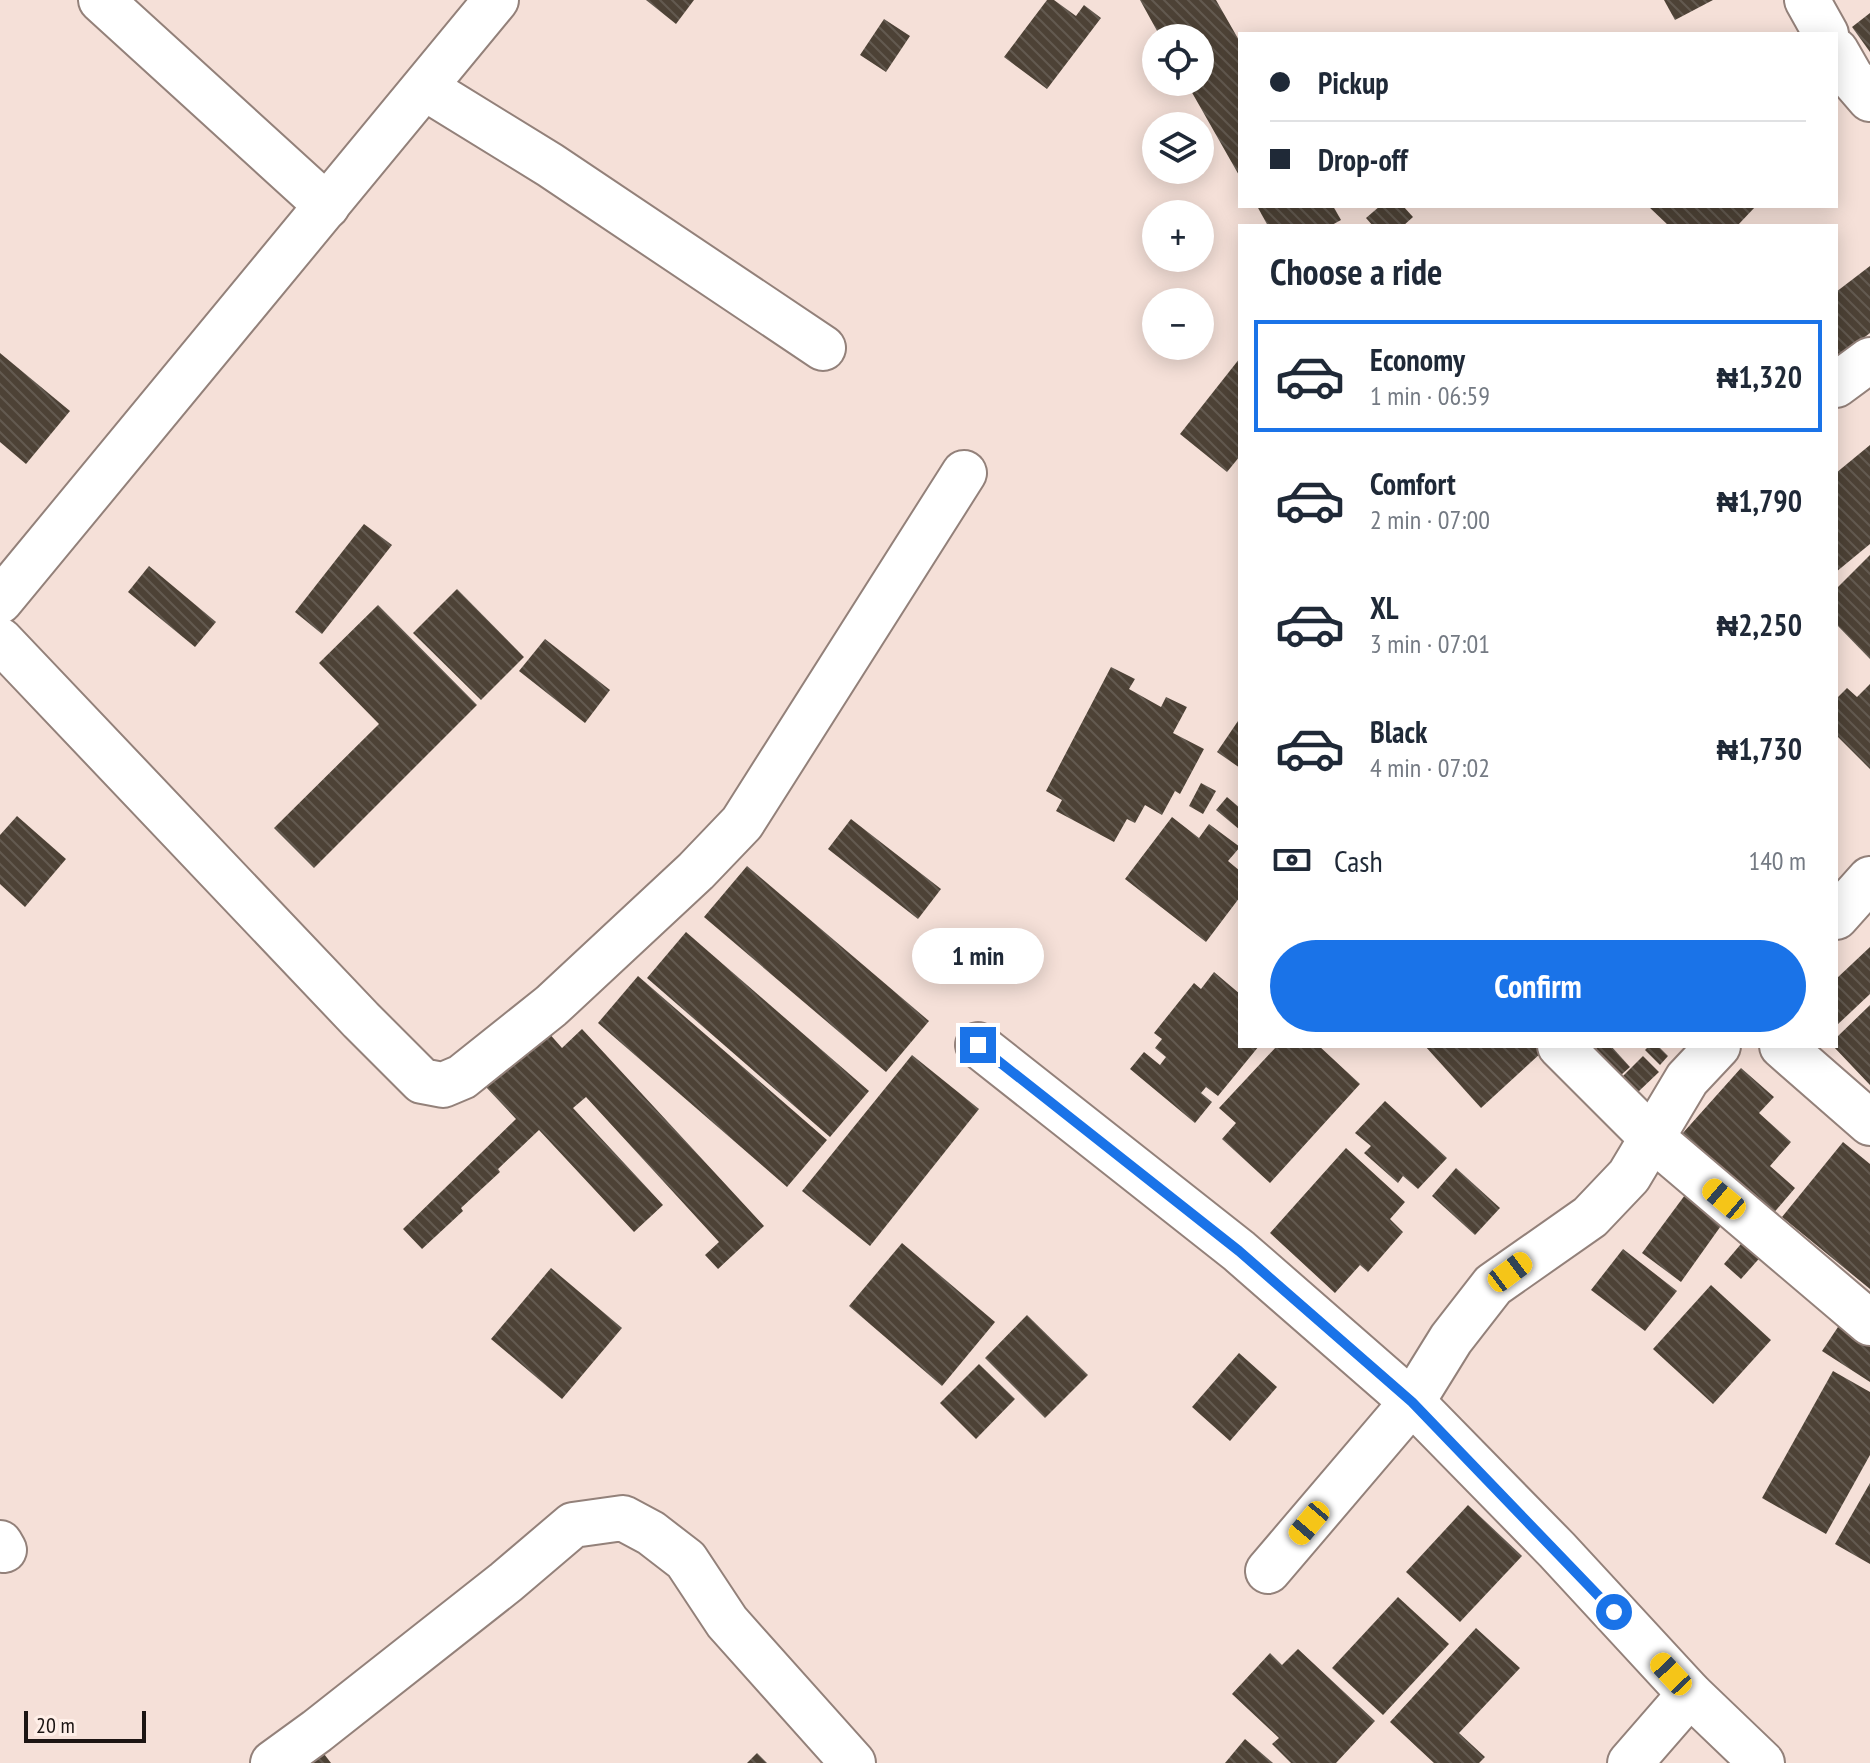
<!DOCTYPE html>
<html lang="en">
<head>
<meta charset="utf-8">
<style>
  body { margin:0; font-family:"PT Sans Narrow",sans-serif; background:#f2f2f3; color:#1f2937; height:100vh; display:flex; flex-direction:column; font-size:30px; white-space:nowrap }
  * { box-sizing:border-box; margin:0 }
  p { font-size:26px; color:#747a83 }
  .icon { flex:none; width:44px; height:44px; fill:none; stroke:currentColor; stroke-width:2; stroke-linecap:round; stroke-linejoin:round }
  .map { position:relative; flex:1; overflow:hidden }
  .sheet { position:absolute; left:1238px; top:224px; width:600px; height:824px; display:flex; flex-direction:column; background:#fff; border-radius:0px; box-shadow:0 4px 20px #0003 }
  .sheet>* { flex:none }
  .hud { position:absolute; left:1238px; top:32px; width:600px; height:176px; border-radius:0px; box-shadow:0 4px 20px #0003; display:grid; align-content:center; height:176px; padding:0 32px; background:#fff }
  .controls { position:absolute; left:1142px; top:24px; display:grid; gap:16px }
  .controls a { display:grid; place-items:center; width:72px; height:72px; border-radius:50%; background:#fff; box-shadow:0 4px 20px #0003; font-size:40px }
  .scale { position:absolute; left:24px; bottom:20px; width:122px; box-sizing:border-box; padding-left:8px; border:4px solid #1c1513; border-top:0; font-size:22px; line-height:28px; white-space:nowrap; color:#1c1513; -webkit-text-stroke:6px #ffefe8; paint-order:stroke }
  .end { position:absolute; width:36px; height:36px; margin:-18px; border:10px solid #1a73e8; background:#fff; box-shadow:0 0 0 4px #fff }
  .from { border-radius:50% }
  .bubble { position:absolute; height:56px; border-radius:28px; background:#fff; box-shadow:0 4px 20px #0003; font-size:26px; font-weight:600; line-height:56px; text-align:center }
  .car { position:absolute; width:24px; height:48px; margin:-24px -12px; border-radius:10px; box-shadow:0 0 6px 2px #0007; background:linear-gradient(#f5c518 24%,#345 0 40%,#f5c518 0 76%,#345 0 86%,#f5c518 0) }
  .hud b { display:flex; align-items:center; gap:28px; height:76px; font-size:30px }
  .hud b+b { border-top:2px solid #e0e1e3 }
  .hud i { width:20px; height:20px; background:#1f2937 }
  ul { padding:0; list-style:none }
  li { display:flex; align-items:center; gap:24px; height:112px; margin:0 16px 12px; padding:0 16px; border:4px solid transparent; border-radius:0px }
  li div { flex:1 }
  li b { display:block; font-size:30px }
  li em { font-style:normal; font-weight:600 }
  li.selected { border-color:#1a73e8 }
  li>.icon { width:72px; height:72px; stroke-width:1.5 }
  h2 { padding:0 32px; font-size:36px; line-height:96px }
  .pay { display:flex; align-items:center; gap:20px; height:88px; padding:0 32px; font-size:30px }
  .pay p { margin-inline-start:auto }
  .action { display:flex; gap:16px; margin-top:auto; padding:16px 32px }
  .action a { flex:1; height:92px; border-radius:48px; background:#1a73e8; color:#fff; font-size:32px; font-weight:600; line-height:92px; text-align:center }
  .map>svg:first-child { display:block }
  .building { fill:url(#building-back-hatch) }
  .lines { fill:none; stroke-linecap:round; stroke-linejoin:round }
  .minor-casing { stroke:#93817a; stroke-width:48 }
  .minor { stroke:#fff; stroke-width:44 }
  .route { stroke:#1a73e8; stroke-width:10 }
</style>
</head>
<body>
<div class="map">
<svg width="1870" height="1763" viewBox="0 0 1870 1763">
  <defs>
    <pattern id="building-back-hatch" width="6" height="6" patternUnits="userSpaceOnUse" patternTransform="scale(2)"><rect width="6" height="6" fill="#4d4236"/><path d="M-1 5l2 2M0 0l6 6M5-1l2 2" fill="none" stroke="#635a50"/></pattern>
  </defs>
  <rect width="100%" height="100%" fill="#f5e0d8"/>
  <g class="building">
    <polygon points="646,0 694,0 676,24"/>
    <polygon points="1047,0 1054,0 1076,16 1084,5 1101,18 1047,89 1004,57"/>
    <polygon points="1140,0 1216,0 1240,42 1240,177 1186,82 1200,82 1200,38 1161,38"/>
    <polygon points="1664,0 1713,0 1675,20"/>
    <polygon points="1870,13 1870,52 1852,27"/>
    <polygon points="884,19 910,36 886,72 860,55"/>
    <polygon points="1257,206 1333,206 1341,220 1330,226 1268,226"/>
    <polygon points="1380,206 1403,206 1413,217 1403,226 1373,226 1366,218"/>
    <polygon points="1648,206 1756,206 1737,226 1669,226"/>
    <polygon points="1870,266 1870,333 1836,359 1836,292"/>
    <polygon points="0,353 70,411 26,464 0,442"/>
    <polygon points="1240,358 1240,456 1227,472 1180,434"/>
    <polygon points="1870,445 1870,544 1836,572 1836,473"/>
    <polygon points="364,524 392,545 322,634 295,612"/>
    <polygon points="1870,555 1870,659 1836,624 1836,589"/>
    <polygon points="149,566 216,622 195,647 128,592"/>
    <polygon points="457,589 524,657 481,700 413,633"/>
    <polygon points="378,605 477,705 314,868 274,828 379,724 319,663"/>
    <polygon points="545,639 610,690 585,723 519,671"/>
    <polygon points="1111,667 1135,679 1129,689 1161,707 1166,697 1187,707 1173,733 1204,749 1180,794 1175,791 1162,815 1145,805 1135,823 1127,819 1114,842 1056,811 1062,800 1046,791"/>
    <polygon points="1870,684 1870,769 1836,735 1836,699 1847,688 1857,697"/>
    <polygon points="1238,721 1240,723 1240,768 1217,752"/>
    <polygon points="1201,783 1216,791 1203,814 1189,806"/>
    <polygon points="1227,797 1240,808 1240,830 1216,810"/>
    <polygon points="17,816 66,859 25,907 0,884 0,835"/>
    <polygon points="1172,817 1199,838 1209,824 1240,847 1228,861 1240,871 1240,897 1206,942 1125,879"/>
    <polygon points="851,819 941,889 918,919 828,849"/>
    <polygon points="747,866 929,1021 886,1072 704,917"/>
    <polygon points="686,932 869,1091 830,1137 647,978"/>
    <polygon points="1870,947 1870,994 1836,1026 1836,979"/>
    <polygon points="1214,972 1240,994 1240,1046 1259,1046 1218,1096 1206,1087 1201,1093 1212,1102 1195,1123 1130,1069 1144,1052 1160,1065 1166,1057 1155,1048 1162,1039 1154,1033 1194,983 1201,989"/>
    <polygon points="638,976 827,1140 787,1187 598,1023"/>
    <polygon points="1870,1005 1870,1085 1833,1046 1836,1046 1836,1038"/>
    <polygon points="582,1029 764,1226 718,1269 705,1255 719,1242 586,1097 573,1108 663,1205 634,1232 539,1130 498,1169 500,1172 461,1208 463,1211 422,1249 403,1229 516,1119 486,1087 547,1031 562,1048"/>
    <polygon points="1277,1046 1319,1046 1360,1084 1270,1183 1222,1139 1236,1123 1219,1108"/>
    <polygon points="1425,1046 1537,1046 1542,1052 1481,1108"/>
    <polygon points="1599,1046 1611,1046 1630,1067 1612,1083 1588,1056"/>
    <polygon points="1649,1046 1658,1046 1668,1056 1660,1065 1645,1050"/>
    <polygon points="912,1055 979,1109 870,1246 802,1191"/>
    <polygon points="1643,1056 1659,1072 1638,1092 1622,1077"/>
    <polygon points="1741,1068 1774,1097 1759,1113 1791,1142 1770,1166 1795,1188 1772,1215 1682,1134"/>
    <polygon points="1385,1101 1447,1158 1418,1189 1403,1176 1398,1183 1364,1153 1371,1146 1355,1133"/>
    <polygon points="1843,1142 1870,1164 1870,1289 1782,1217"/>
    <polygon points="1346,1148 1405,1202 1390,1219 1403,1232 1368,1272 1360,1265 1335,1293 1270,1233"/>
    <polygon points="1456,1168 1500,1208 1475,1235 1432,1196"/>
    <polygon points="1685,1195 1723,1223 1681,1282 1642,1253"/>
    <polygon points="1746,1238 1764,1253 1741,1279 1724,1264"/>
    <polygon points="902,1243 995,1322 942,1386 849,1306"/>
    <polygon points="1623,1249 1677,1291 1645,1331 1591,1290"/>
    <polygon points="551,1268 622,1328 562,1399 491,1339"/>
    <polygon points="1711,1285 1771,1340 1713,1404 1653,1349"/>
    <polygon points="1027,1315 1088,1375 1045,1418 985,1358"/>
    <polygon points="1840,1324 1870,1344 1870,1382 1822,1351"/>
    <polygon points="1239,1353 1277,1387 1230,1441 1192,1407"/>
    <polygon points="979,1364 1015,1399 976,1439 940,1403"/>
    <polygon points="1833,1371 1870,1392 1870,1455 1826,1534 1762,1498"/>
    <polygon points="1870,1483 1870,1564 1835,1544"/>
    <polygon points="1468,1505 1522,1556 1460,1622 1406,1572"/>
    <polygon points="1398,1597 1449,1644 1383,1715 1332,1668"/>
    <polygon points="1476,1628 1520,1668 1459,1733 1485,1757 1479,1763 1434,1763 1390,1722"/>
    <polygon points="1298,1649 1375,1721 1336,1763 1291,1763 1272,1744 1279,1738 1232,1694 1270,1653 1282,1665"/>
    <polygon points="1245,1739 1273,1763 1225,1763"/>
    <polygon points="321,1750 331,1763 303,1763"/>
    <polygon points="757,1753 767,1763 747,1763"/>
  </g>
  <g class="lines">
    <g class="minor-casing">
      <g id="minor">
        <polyline points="101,0 327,206"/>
        <polyline points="1807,0 1826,34"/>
        <polyline points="1836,51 1851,77 1870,99"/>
        <polyline points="425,88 550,165 823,348"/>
        <polyline points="1836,385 1870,360"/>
        <polyline points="0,601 496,0"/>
        <polyline points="0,640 361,1020 422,1081 443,1085 462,1077 551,1006 696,871 742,823 964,473"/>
        <polyline points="1836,917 1870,879"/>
        <polyline points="978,1045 1239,1251 1412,1402 1557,1550 1690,1694 1762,1763"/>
        <polyline points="1560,1046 1651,1137 1870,1323"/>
        <polyline points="1782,1046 1870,1123"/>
        <polyline points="0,1543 4,1550"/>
        <polyline points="1268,1571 1412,1402 1451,1339 1493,1285 1590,1217 1629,1176 1687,1079 1718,1046"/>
        <polyline points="273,1763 317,1731 506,1582 573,1525 623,1518 651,1533 686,1560 727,1622 853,1763"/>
        <polyline points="1630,1763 1690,1694"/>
      </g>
    </g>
    <use href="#minor" class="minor"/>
  </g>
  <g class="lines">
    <polyline class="route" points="978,1045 1239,1251 1412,1402 1614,1612"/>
  </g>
</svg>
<div class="controls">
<a><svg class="icon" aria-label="locate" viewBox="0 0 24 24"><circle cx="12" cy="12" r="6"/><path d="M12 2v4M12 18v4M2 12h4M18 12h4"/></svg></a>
<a><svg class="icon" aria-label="layers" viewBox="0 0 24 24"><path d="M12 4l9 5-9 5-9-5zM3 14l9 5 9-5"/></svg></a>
<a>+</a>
<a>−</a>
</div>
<div class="scale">20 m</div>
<i class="end from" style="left:1614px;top:1612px"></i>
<i class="end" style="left:978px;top:1045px"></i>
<div class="bubble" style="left:912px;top:928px;width:132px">1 min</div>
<i class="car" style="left:1724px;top:1199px;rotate:310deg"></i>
<i class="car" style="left:1510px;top:1272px;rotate:53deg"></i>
<i class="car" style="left:1309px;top:1523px;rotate:220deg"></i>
<i class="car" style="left:1671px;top:1674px;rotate:317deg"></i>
<div class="hud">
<b><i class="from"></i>Pickup</b>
<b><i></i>Drop-off</b>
</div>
<section class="sheet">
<h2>Choose a ride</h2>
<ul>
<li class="selected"><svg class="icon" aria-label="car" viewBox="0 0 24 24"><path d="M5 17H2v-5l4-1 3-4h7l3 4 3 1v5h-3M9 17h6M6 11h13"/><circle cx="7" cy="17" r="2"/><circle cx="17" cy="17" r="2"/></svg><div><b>Economy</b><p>1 min · 06:59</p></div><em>₦1,320</em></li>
<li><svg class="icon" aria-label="car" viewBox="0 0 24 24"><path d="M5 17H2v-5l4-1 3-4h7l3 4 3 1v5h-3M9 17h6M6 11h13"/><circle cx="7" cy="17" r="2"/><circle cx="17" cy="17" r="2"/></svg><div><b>Comfort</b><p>2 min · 07:00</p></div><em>₦1,790</em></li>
<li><svg class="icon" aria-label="car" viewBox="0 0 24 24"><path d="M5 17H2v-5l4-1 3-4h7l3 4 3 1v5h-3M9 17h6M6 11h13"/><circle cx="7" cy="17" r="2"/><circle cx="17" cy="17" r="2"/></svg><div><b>XL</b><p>3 min · 07:01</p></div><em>₦2,250</em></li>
<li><svg class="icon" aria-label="car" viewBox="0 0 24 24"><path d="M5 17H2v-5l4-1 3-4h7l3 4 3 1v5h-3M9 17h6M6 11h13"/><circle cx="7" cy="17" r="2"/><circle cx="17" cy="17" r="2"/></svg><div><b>Black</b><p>4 min · 07:02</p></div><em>₦1,730</em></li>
</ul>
<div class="pay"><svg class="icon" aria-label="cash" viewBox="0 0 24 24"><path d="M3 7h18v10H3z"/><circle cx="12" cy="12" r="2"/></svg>Cash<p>140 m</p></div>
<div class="action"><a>Confirm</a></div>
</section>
</div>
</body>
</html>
